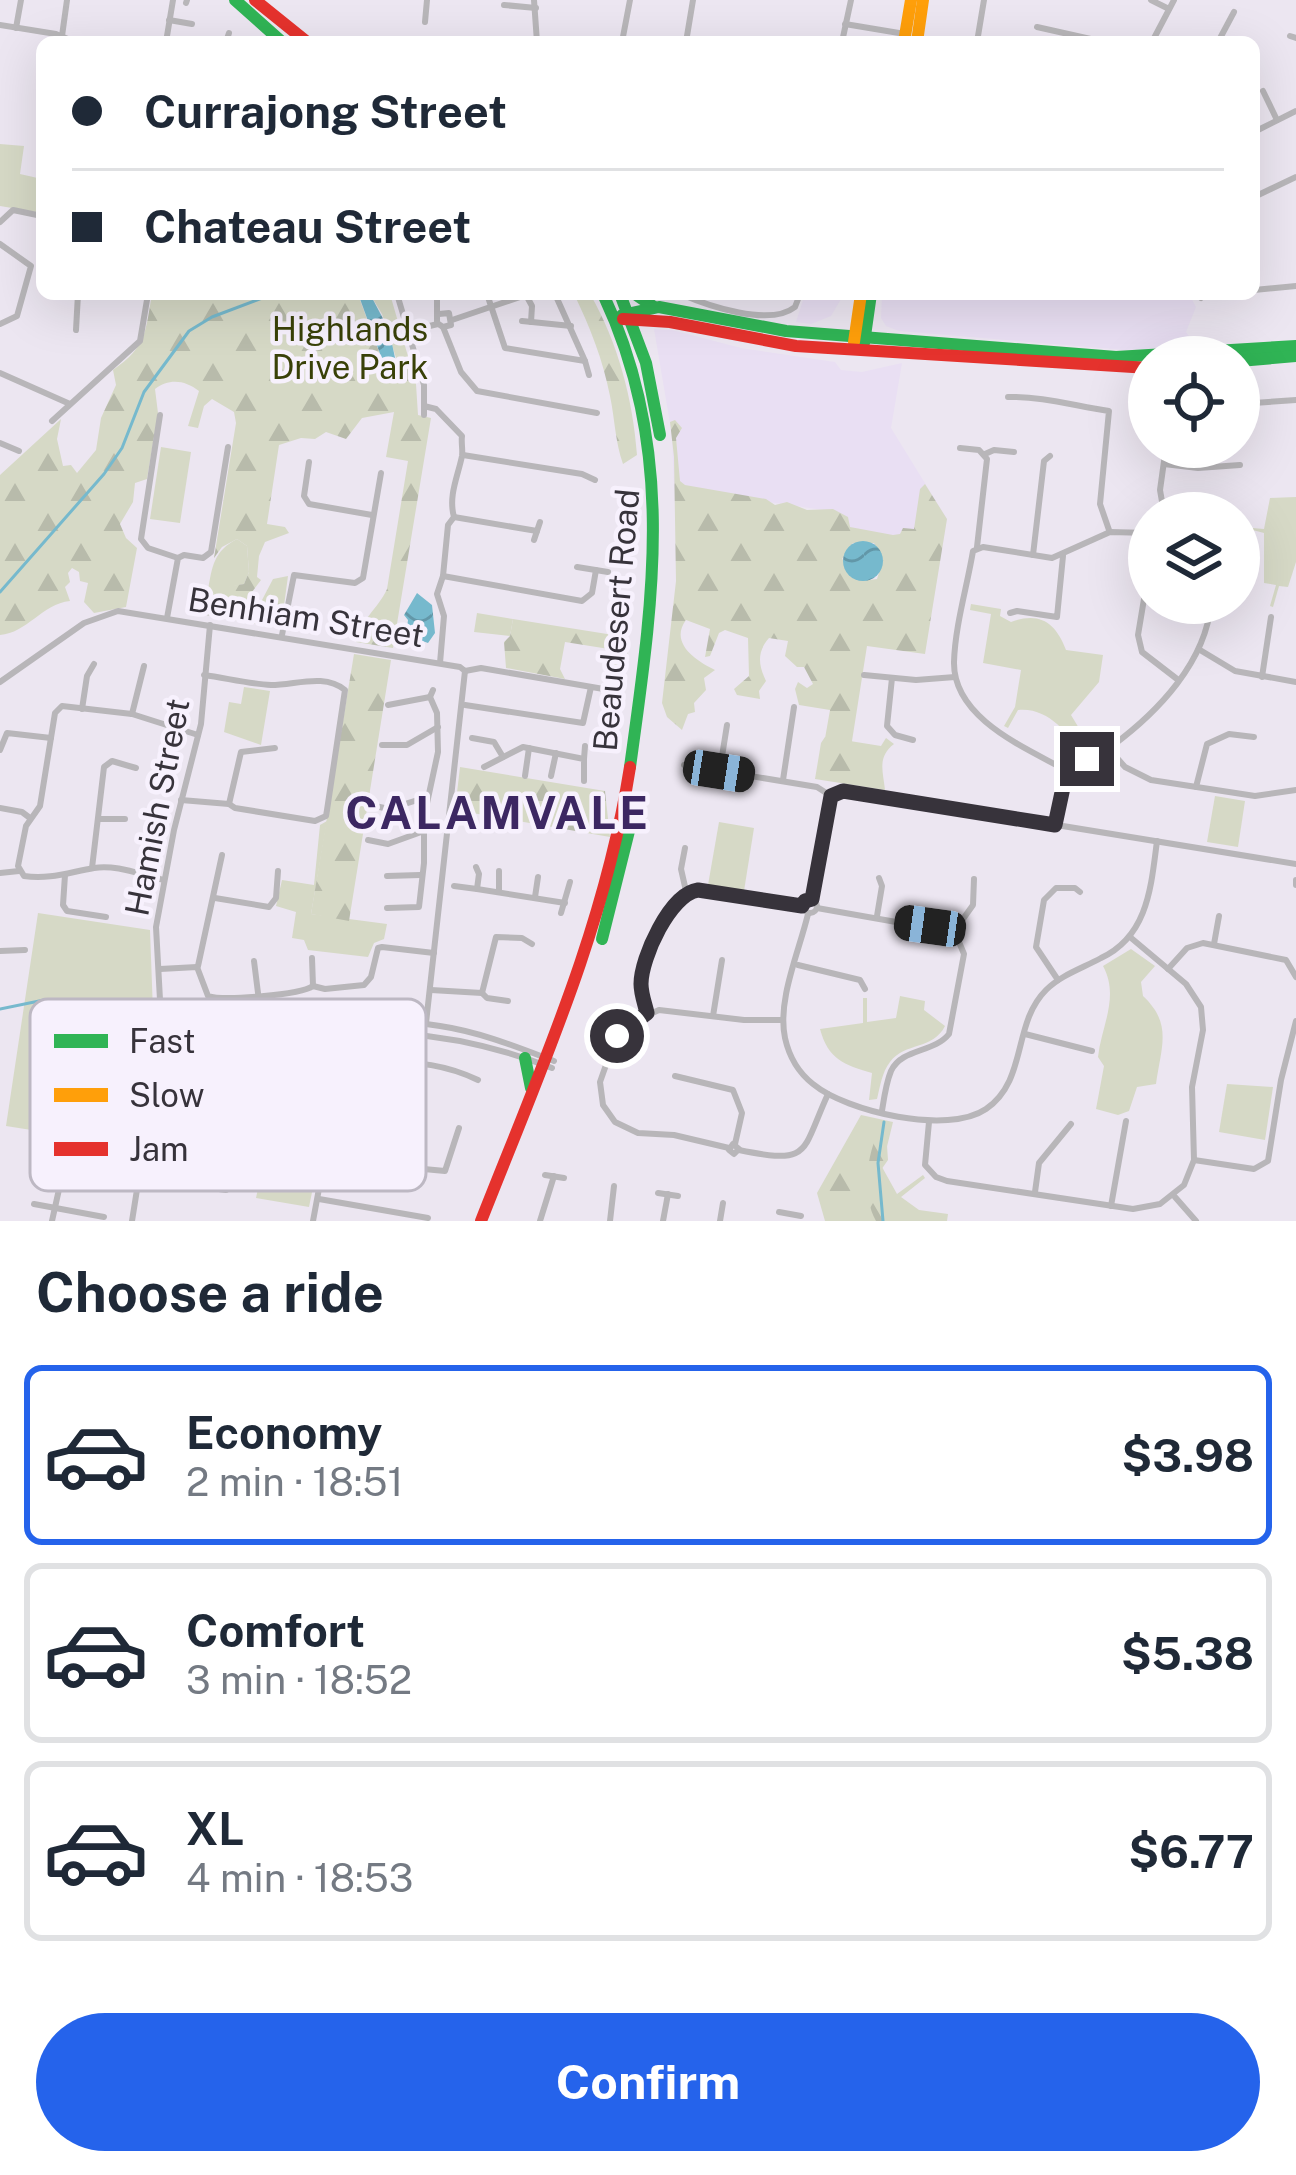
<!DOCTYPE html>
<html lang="en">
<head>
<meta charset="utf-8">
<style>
  body { margin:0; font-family:"Public Sans",sans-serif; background:#f6f6f7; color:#1f2937; height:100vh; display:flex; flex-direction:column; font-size:45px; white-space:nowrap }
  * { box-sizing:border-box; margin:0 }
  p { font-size:39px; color:#747a83 }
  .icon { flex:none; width:66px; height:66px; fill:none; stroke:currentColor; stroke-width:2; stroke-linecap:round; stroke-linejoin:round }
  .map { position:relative; height:1221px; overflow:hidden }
  .side { display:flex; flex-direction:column; background:#fff; flex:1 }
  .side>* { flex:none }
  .guide { position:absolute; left:36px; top:36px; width:1224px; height:264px; border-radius:18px; box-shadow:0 12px 48px #0002; display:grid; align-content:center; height:264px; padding:0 36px; background:#fff }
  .controls { position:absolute; left:1128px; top:336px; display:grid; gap:24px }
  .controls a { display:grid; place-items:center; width:132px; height:132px; border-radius:50%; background:#fff; box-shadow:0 12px 48px #0002; font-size:60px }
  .end { position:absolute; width:54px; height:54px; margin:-27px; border:15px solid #37333b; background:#fff; box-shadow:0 0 0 6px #fff }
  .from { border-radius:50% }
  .car { position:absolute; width:36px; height:72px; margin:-36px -18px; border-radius:15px; box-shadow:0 0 9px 3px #0007; background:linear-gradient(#222 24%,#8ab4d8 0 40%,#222 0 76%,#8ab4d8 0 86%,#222 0) }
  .guide b { display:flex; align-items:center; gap:42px; height:114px; font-size:45px }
  .guide b+b { border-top:3px solid #e0e1e3 }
  .guide i { width:30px; height:30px; background:#1f2937 }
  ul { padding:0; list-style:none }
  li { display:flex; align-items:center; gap:36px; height:180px; margin:0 24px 18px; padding:0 12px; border:6px solid #e0e1e3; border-radius:18px }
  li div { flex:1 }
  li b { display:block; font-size:45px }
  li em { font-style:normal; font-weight:700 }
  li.active { border-color:#2563eb }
  li>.icon { width:108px; height:108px; stroke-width:1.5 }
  h2 { padding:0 36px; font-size:54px; line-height:144px }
  .cta { display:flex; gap:24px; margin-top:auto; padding:24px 36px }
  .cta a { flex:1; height:138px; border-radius:72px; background:#2563eb; color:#fff; font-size:48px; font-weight:700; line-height:138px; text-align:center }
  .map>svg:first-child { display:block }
  .built { fill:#e9dff3 }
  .green { fill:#d6d9c6 }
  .forest { fill:url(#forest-firs); fill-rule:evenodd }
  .water { fill:url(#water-waves) }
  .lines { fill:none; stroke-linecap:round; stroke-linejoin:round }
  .stream { stroke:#76b9cd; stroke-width:3 }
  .street { stroke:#b8b6b9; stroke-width:6 }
  .fast { stroke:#30b455; stroke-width:12 }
  .slow { stroke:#ff9f0a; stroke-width:12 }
  .jam { stroke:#e5322d; stroke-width:12 }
  .route { stroke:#37333b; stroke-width:15 }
  .labels { text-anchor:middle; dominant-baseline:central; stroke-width:9; stroke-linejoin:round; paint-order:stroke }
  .park-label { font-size:33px; fill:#394108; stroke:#f7f1fd }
  .street-label { font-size:33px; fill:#37333b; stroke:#f7f1fd }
  .district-label { font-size:45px; font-weight:bold; letter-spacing:3px; fill:#3c2762; stroke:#f7f1fd }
  .key { fill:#f7f1fd; stroke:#bdb8c3; stroke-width:3 }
  .key-label { font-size:33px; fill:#37333b }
</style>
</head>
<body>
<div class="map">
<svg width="1296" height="1221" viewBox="0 0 1296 1221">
  <defs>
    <pattern id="forest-firs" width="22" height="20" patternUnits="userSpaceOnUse" patternTransform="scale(3)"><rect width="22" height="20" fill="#d6d9c6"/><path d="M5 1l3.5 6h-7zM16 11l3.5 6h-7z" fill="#b8bbab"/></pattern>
    <pattern id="water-waves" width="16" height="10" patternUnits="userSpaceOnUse" patternTransform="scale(3)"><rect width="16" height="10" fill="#76b9cd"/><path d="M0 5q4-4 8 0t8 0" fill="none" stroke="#6297a8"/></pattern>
  </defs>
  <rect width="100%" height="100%" fill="#ece6f1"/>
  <g class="built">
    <polygon points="805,294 844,294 831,316 811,324 796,322"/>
    <polygon points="882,294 1190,296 1196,307 1186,332 1196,346 1124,350 899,331 886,326 881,318"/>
    <polygon points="654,329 672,330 741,348 835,362 841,370 862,372 902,363 891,428 947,519 932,609 830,511 674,488 672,435"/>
  </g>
  <g class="green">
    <polygon points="0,144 24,146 20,174 42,179 42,213 0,206"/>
    <polygon points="161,447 191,452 180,523 150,519"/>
    <polygon points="1296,497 1296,562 1288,587 1279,586 1273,607 1270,606 1276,585 1264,583 1264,533 1241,527 1264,529 1270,498"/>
    <path d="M237,539L247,546L249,572L244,584L208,591C212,566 214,551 237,539Z"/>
    <path d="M971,604L1001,609L1000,616L1011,622C1040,611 1056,623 1066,650L1103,655L1099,682L1071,715L1091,748L1082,755C1068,733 1048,707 1018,710L1008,728L1004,726L1015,707L1021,670L983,663L991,614L970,610Z"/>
    <polygon points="477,613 513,619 510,636 474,632"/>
    <polygon points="244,687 270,691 261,745 224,732 229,702 241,704"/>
    <path d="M825,737L881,746L886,738L894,744C877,757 883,771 885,790L815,779L821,743Z"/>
    <polygon points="1215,796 1245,801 1238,847 1207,842"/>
    <polygon points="327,821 311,914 387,924 384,939 374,943 368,957 308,950 304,940 292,938 296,912 276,906 282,880 314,885 320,825"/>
    <polygon points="719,822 754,828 744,891 708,885"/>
    <polygon points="38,913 150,930 153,1012 142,1037 145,1052 69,1054 72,1077 63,1135 6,1126"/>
    <path d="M1131,949L1155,966L1141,982L1143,996C1173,1024 1161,1047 1156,1084L1137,1087L1129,1111L1118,1115L1096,1109L1104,1066L1098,1057C1101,1027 1120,997 1103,966Z"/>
    <path d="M900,996L925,1001L924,1010L945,1026C933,1050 905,1042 890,1062C882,1072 880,1087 877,1099L869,1100L872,1073C844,1065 828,1059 820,1029L863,1023V998H867V1022L896,1018Z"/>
    <polygon points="1227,1084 1273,1087 1265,1140 1219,1132"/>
    <polygon points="861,1115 893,1122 882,1167 897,1194 923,1175 925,1178 901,1197 919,1210 948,1214 947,1221 825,1221 817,1193"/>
    <path d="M288,1133L323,1138L309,1207L256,1198L260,1179L256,1174L239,1187L236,1184L261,1167L264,1149C278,1151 283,1146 288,1133Z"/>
  </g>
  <g class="forest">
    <path d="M152,294H363L360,300L381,357L398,364L382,314L370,294H390L416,384L418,415L431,418L393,648L356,642C359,621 378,609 387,589L408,461L386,457L394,412L362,418L346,439L326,432L315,439L301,438L279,445L267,524L285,527L289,533L265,542L259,556L257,577L261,580L252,592L257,611L265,612L262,600L273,579L288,576L281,628L206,615L210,589L244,584L249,572L247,546L237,539L222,547L214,558L236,423L234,412L212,399L204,406L198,428L188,426L199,391C185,380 169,378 155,389L158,413L147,479L135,483L133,502L120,524L126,538L137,548L126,607L94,613L84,602L88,583L80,581L79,572L72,568L68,573L70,582L65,587L70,601C42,604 27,633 0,635V475L61,419L57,439L63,466L71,465L77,473L96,450L101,418L116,385L113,370C147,346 145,333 152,294Z"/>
    <path d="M574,294H590C618,342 633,400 637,455L623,464C615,441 615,420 610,396C603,360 590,327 574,294Z"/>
    <path d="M675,420L682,428L676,438L680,481L685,485L766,499L775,505L787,502L807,510L833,509L848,517L850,527L893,535L900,534L903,528L914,529L920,489L925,484L947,519L925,654L867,646L852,741L859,766L864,764L867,750L875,751L873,780L859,784L848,774L845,782L823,774L820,766L828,755L824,744L830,710L799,705L795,689L798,682L807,688L813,684L804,667H797L785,656L788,641L769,638C756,653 759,666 766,681L759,691L760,699L737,695L734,689L749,676L748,638L725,630L719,633L710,656L705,657L710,629L686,620C669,643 696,661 715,670L704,678L706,690L694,703L695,712L688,714L682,730L667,717L662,703L676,581L674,457L670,422ZM853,543H874L883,560L877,579L869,580L842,559Z"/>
    <polygon points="513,619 626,637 630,645 619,684 602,681 609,649 565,642 560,669 565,679 506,668 504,642 510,636"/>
    <polygon points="354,654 391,660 349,921 311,914"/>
    <polygon points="460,767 605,791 610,837 455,810"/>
    <path d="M880,1129L886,1131L888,1160L881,1170L894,1206L892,1221H876C862,1196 866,1154 880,1129Z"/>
    <path d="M850,1158C867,1173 852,1184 856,1203C857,1209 859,1215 859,1221H830C819,1199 829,1170 850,1158Z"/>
  </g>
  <g class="water">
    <polygon points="363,294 370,294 389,330 397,367 383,362 360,299"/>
    <circle cx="863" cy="561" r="20"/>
    <polygon points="417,593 432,605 435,633 428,643 406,635 408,620 404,615"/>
  </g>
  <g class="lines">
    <g class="stream">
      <polyline points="0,592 104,474 122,448 144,392 189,331 212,317 270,295"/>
      <polyline points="0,1009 44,1000"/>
      <polyline points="883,1221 878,1163 884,1122"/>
    </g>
    <g class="street">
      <polyline points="534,0 537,42"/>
      <polyline points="1151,0 1169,9"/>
      <polyline points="186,3 187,0"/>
      <polyline points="504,5 536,8"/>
      <polyline points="169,20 192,24"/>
      <polyline points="425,22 427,0"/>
      <polyline points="845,24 905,34"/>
      <polyline points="0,25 56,34 75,42"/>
      <polyline points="1037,27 1104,42"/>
      <polyline points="16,28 21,0"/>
      <polyline points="62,36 67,0"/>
      <polyline points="1290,36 1296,38"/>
      <polyline points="166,42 173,0"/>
      <polyline points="226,42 229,33"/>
      <polyline points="622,42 630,0"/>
      <polyline points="686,42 693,0"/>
      <polyline points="842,42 851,0"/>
      <polyline points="977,42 984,0"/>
      <polyline points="1152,42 1174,0"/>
      <polyline points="1218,42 1234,12"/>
      <polyline points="1263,91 1277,120"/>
      <polyline points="1254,132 1296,111"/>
      <polyline points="1254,197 1296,177"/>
      <polyline points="0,222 13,210 42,216"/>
      <polyline points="0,244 31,266 17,316 0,324"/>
      <polyline points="1254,290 1296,286"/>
      <polyline points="397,294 424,385 424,415"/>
      <polyline points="437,294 437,323 443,327 451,325 449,313 439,314"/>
      <polyline points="487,294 505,348 585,361 555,294"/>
      <path d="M681,294C708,306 770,327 795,307L800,294"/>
      <polyline points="1201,298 1204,294"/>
      <polyline points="452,320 526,295 532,306 531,322"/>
      <polyline points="522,321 571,326"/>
      <polyline points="443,327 461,372 477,391 597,413"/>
      <polyline points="76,330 78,294"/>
      <polyline points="408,331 438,324"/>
      <polyline points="585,361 589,375"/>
      <polyline points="0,373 70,404"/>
      <path d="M1008,397C1042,396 1075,406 1109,411L1100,504L1109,530"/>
      <polyline points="1239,404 1296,400"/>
      <path d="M424,406L436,409L462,436C461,443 463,450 462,456C458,476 448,496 454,517L448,525L443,576L437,594L444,616L440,663"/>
      <polyline points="160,415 141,539 148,548 178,558"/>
      <polyline points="52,421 140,341 148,294"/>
      <polyline points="0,443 19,451"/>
      <polyline points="960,448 979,450 987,459 977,547"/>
      <polyline points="985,454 994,450 1014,452"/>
      <polyline points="463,455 582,474 595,480"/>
      <polyline points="309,462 304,496 309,504 372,515"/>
      <polyline points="1164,464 1198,468 1240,465"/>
      <polyline points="1164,513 1160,490 1166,447"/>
      <polyline points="454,517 537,531"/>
      <polyline points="534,540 540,522"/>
      <polyline points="1033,555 1044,461 1050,456"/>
      <polyline points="577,567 608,572"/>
      <polyline points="443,576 582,601 592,593 596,570"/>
      <polyline points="1144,599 1138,635 1142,652 1177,679"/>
      <polyline points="1010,613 1017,611 1057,617 1063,556"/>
      <polyline points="167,618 178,558 184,555 203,558 211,552 228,447"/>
      <polyline points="282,635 294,575 355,583 363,578 381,473"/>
      <polyline points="1200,650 1235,671 1296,682"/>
      <polyline points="864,675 916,680 955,677"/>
      <polyline points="1262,677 1271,617"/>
      <polyline points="892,678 887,726 895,735 913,740"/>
      <polyline points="0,682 84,623 118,611 460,667 465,671 481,668 621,692"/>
      <polyline points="388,705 430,697"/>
      <polyline points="465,705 583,723 591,687"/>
      <polyline points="82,709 87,676 94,664"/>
      <polyline points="132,714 144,666"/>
      <polyline points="472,738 494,742 503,757"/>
      <polyline points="382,745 407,745 438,727"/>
      <polyline points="1109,749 1125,767 1151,780 1255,796 1296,790"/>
      <polyline points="0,750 7,733 51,738"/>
      <polyline points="584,759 585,746"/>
      <polyline points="684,765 817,787 831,796 843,791 885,797 1296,864"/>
      <polyline points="484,767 523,747 584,759 584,781"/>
      <polyline points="720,769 727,725"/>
      <path d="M1071,773C1029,749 953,720 954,662C955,626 967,587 973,551L983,547L1052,558L1110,532L1149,533"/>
      <polyline points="525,776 529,748"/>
      <polyline points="551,776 556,753"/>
      <polyline points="783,780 794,707"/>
      <polyline points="1196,787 1207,744 1229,734 1254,737"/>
      <path d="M181,800L229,804L235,808L315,821L326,816L327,810L345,690C324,673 296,685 271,685C249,684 226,678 204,675"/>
      <polyline points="229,804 241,752 275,748"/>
      <polyline points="375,806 389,809 427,797"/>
      <polyline points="0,808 22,812 30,818"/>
      <polyline points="100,819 125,819"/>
      <path d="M1055,825C1057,809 1058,792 1067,779C1079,761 1097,758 1112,746C1158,712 1206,662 1211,603"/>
      <polyline points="368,840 388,844 424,831"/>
      <polyline points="685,848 681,869 686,891"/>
      <polyline points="476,867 479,874 477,889 565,903"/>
      <polyline points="92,868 104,767 112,761 136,768"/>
      <polyline points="0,873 19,871"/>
      <polyline points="65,875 63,905 67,911 106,917"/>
      <polyline points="387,876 420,875"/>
      <path d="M164,880C141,875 116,864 94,868C70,872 49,880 24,876L18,866L26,826L40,806L55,713L62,706L132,714L198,735"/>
      <polyline points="1296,880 1296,885"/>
      <polyline points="454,886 477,889"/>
      <polyline points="499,892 499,871"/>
      <polyline points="535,897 538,877"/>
      <polyline points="215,898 269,907 276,898 278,871"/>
      <circle cx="810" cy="906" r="7"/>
      <polyline points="812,899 831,796"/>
      <polyline points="387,908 419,907 424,863 424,817 438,752 437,713 430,697 433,690"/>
      <path d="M817,908L947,931L959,942L964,954L949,1034C934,1053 902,1048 891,1071C886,1083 884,1098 882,1111"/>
      <polyline points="561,913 570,882"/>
      <path d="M808,914C799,952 777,1000 785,1038C789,1056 799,1073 813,1084C847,1112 948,1135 986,1109C1028,1080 1012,1024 1046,990C1061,975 1083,968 1101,958C1148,936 1151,887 1157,841"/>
      <polyline points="877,916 882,886 879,878"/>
      <polyline points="953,933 973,905 974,879"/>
      <polyline points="1214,944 1219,916"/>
      <polyline points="0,951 25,950"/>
      <polyline points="312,958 313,986"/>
      <polyline points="254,961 258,993"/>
      <polyline points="798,965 860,980 865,989"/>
      <polyline points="198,966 222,855"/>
      <path d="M160,969L197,967L208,996C224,1001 300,995 313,986L325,989L364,985L371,977L378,948L382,947L434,953"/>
      <polyline points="1168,969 1187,948 1203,943 1286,960 1296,977"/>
      <polyline points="1058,980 1036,947 1044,900 1056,888 1075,888 1080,892"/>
      <polyline points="431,990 482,993 496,937 522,938 532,944"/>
      <polyline points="482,993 487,998 508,1001"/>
      <path d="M647,1013C645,1004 642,994 641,984C641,957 670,894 698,890L802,906"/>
      <polyline points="713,1016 722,960"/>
      <polyline points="426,1023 465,671"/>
      <polyline points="160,1026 176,1031 175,1046"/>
      <path d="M176,1031L200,1034C279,1029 361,1013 440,1026C480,1032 517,1047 554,1061"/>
      <polyline points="1025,1034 1092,1051"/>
      <path d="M176,1044L207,1039C339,1033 424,1018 552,1068"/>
      <polyline points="675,1076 733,1090 742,1113 735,1144"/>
      <polyline points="165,1077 160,1050 152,1040 161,1018 156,927 174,830 201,724 210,625"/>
      <polyline points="387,1110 411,1110"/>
      <polyline points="103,1118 104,1082"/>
      <circle cx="148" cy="1126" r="8"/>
      <polyline points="151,1119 171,1049"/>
      <polyline points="929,1122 925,1165 936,1177 947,1181 1133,1209 1160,1204 1184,1185 1194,1160 1192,1087 1203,1030 1201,1007 1186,984 1130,937"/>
      <polyline points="156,1127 189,1133 198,1130 214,1073 280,1073"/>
      <polyline points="198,1130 204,1136 268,1146 275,1144 280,1127"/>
      <polygon points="733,1144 739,1149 734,1154 729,1150"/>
      <polyline points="729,1148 674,1135 638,1133 615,1122 603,1105 600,1082 613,1045 630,1023 659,1010 744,1020 783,1020"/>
      <path d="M739,1150C812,1165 801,1153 828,1094"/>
      <polyline points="65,1153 111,1161"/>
      <path d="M327,1155L373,1163L383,1160C391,1127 376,1098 383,1066C412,1058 451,1067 478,1080"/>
      <polyline points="384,1160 392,1166 445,1171 459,1128"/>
      <polyline points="1194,1160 1254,1169 1268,1161 1281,1080 1296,1021"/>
      <polyline points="545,1175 564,1178"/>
      <polyline points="38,1178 45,1139"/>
      <polyline points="139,1178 226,1190"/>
      <polyline points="92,1184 98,1145"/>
      <polyline points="1035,1192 1039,1163 1071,1124"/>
      <polyline points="658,1193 678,1196"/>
      <polyline points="1175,1197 1196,1221"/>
      <polyline points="319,1199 428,1218"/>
      <polyline points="34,1204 104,1217"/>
      <polyline points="1111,1206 1126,1121"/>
      <polyline points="779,1212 801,1216"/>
      <polyline points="52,1221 75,1117 140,1124"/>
      <polyline points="132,1221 146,1133"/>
      <polyline points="313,1221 335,1102 330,1029"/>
      <polyline points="540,1221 554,1176"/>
      <polyline points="610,1221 614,1186"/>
      <polyline points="663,1221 668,1194"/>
      <polyline points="720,1221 723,1203"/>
    </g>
    <g class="fast">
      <polyline points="235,0 282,42"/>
      <path d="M603,294C677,451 653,600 630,767"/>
      <polyline points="620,294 646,363 660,435"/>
      <polyline points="635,294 654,307"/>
      <polyline points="622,315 659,307 786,331 1116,357 1296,346"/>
      <polyline points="864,343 871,294"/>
      <polyline points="1239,361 1296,356"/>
      <polyline points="602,939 634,811"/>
      <polyline points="525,1058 531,1088"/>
    </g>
    <g class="slow">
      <polyline points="904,42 911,0"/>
      <polyline points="917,42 923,0"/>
      <polyline points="854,342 861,294"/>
    </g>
    <g class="jam">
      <polyline points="255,0 307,42"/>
      <polyline points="623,319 670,322 796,346 1149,368"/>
      <path d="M481,1221C540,1071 605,927 630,767"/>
    </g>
  </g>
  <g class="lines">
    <path class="route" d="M617,1036L647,1013C645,1004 641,994 641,984C641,958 670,894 698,890L802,906L805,901L812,899L831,796L843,791L1055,825L1064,783L1087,759"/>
  </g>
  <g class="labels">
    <g class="park-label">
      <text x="350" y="329">Highlands<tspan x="350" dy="38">Drive Park</tspan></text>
    </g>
    <g class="street-label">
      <text transform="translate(306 617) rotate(9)">Benhiam Street</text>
      <text transform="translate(616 620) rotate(-85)">Beaudesert Road</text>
      <text transform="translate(157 807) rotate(-79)">Hamish Street</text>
    </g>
    <g class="district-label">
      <text x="498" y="812">CALAMVALE</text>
    </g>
  </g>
  <rect x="30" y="999" width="396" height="192" rx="18" class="key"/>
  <rect x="54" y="1034" width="54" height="14" fill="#30b455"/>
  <rect x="54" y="1088" width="54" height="14" fill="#ff9f0a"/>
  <rect x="54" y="1142" width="54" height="14" fill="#e5322d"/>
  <g class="key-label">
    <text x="129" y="1053">Fast</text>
    <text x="129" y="1107">Slow</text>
    <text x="129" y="1161">Jam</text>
  </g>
</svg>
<div class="controls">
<a><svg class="icon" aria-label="locate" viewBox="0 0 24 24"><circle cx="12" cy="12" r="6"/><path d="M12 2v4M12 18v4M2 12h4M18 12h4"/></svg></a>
<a><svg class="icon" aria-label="layers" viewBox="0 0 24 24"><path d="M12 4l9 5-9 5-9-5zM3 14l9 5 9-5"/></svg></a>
</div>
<i class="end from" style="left:617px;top:1036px"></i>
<i class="end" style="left:1087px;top:759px"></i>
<i class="car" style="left:719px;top:771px;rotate:99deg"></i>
<i class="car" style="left:930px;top:926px;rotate:278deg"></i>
<div class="guide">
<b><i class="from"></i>Currajong Street</b>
<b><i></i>Chateau Street</b>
</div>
</div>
<section class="side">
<h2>Choose a ride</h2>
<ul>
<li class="active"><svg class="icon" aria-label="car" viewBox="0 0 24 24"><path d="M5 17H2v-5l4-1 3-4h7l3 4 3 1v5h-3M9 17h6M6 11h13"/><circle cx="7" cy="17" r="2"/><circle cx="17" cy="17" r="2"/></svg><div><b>Economy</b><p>2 min · 18:51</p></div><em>$3.98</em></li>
<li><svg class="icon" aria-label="car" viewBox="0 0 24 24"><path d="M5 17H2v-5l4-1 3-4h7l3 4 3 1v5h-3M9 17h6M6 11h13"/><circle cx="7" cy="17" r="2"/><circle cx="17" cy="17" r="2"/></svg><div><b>Comfort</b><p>3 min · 18:52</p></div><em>$5.38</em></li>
<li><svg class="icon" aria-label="car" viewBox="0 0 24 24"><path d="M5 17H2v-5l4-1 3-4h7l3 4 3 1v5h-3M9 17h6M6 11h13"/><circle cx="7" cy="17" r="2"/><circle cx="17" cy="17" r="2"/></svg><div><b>XL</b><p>4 min · 18:53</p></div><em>$6.77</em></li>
</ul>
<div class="cta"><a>Confirm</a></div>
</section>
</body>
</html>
